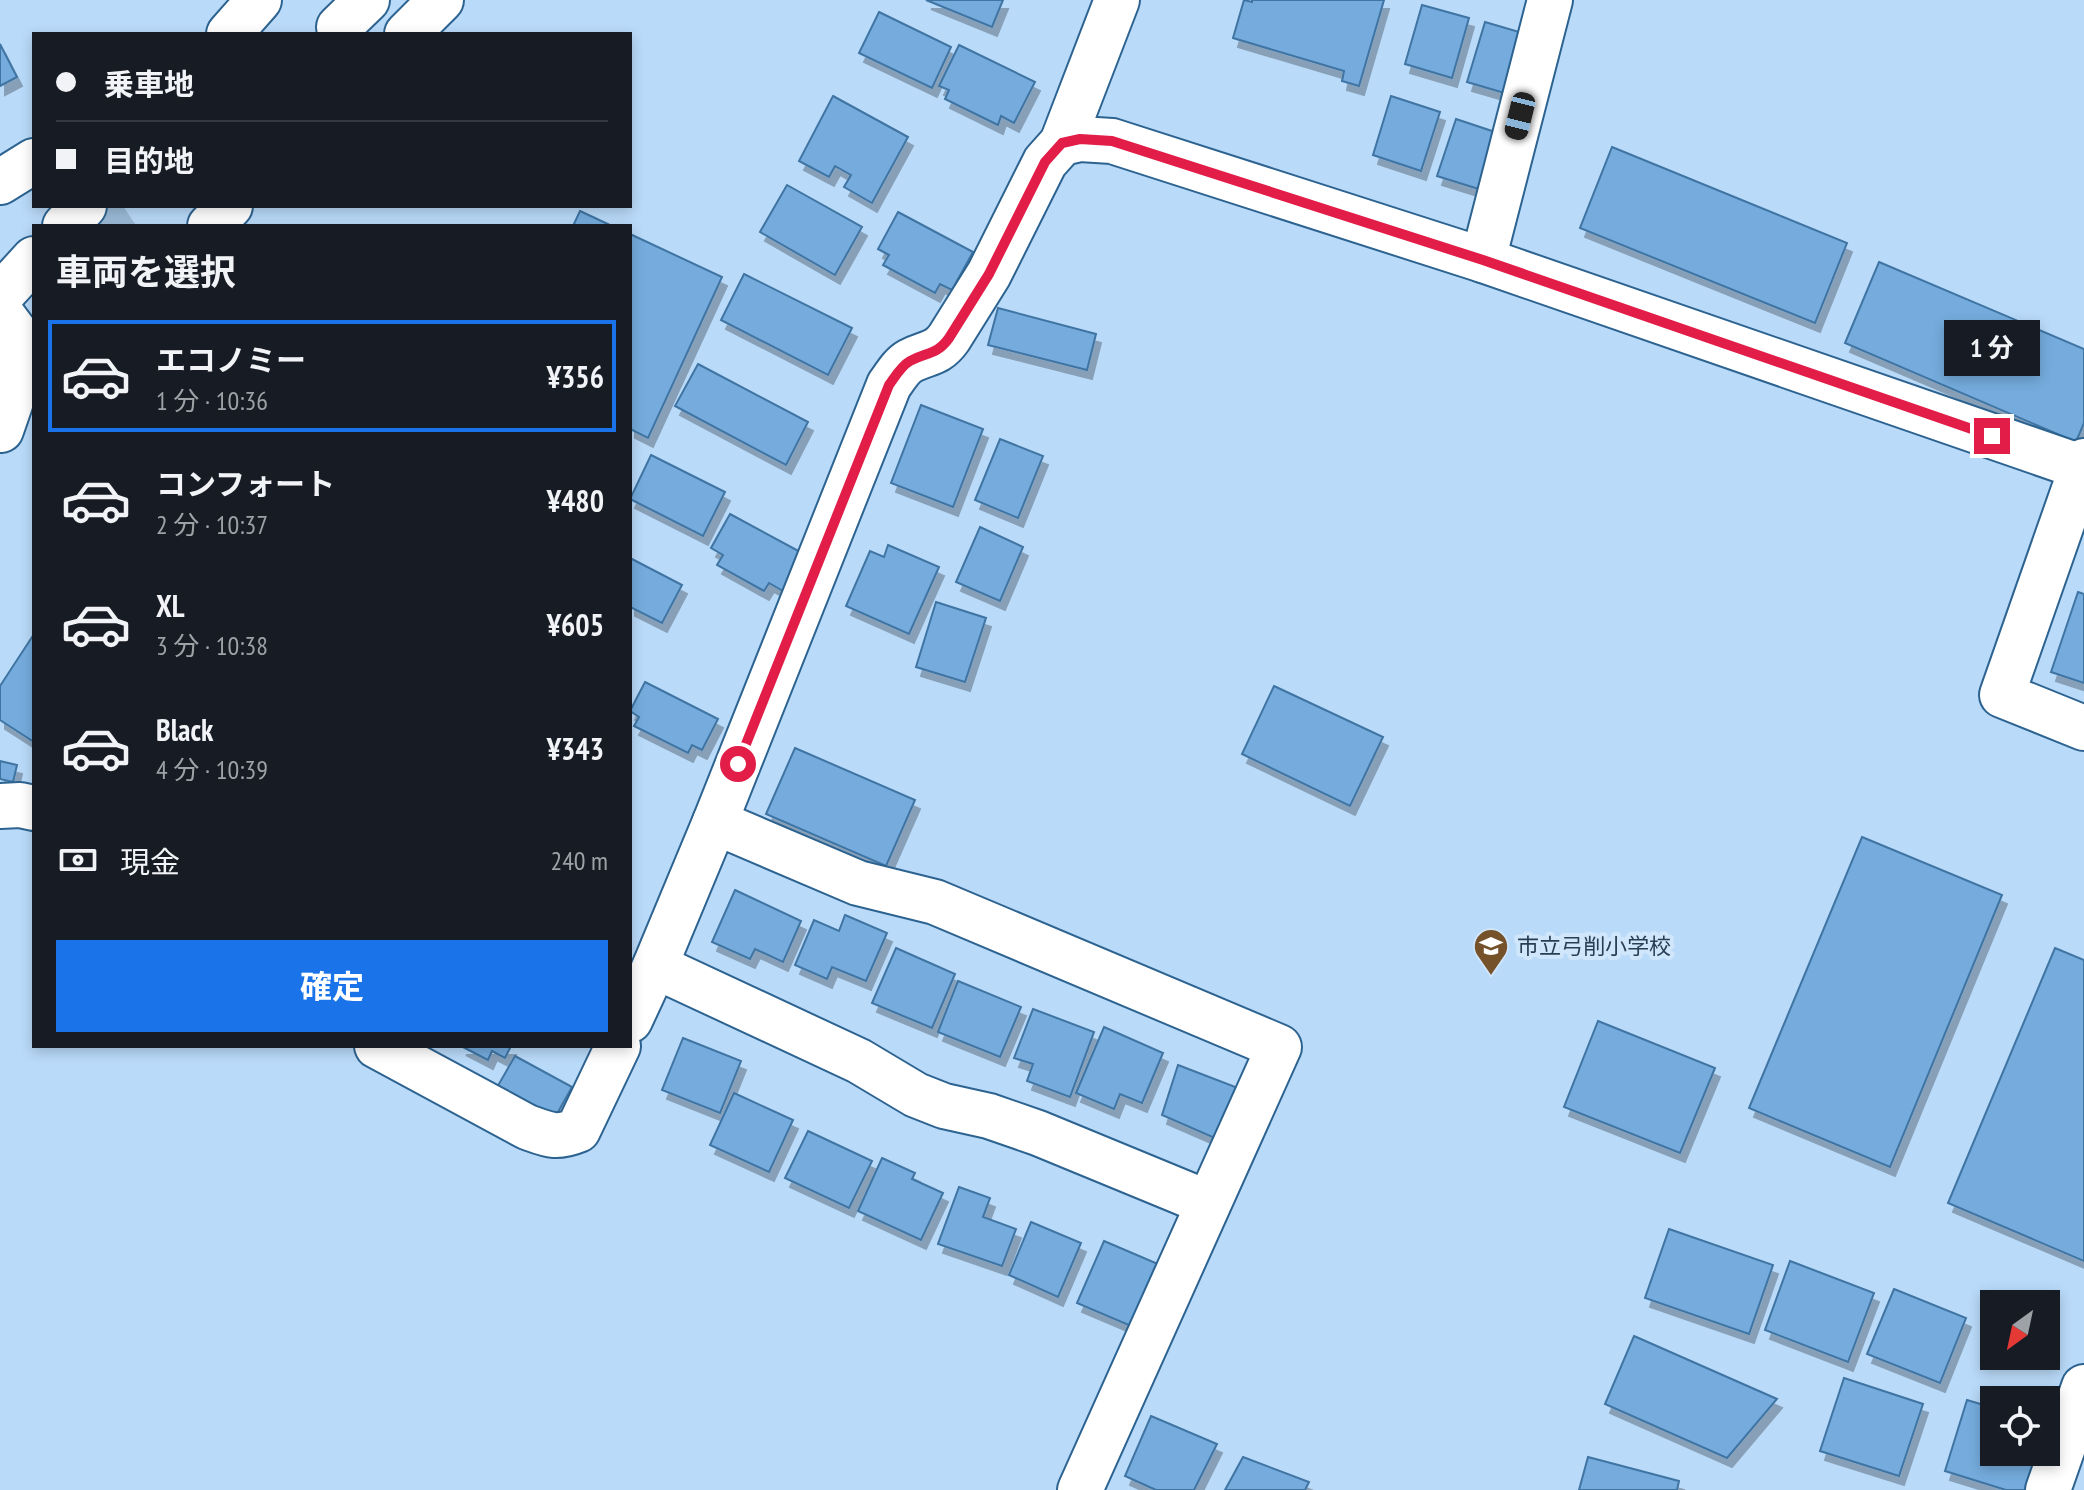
<!DOCTYPE html>
<html lang="ja">
<head>
<meta charset="utf-8">
<style>
  body { margin:0; font-family:"PT Sans Narrow","Noto Sans JP",sans-serif; background:#242831; color:#f1f3f6; height:100vh; display:flex; flex-direction:column; font-size:30px; white-space:nowrap }
  * { box-sizing:border-box; margin:0 }
  p { font-size:26px; color:#9ea1a6 }
  .icon { flex:none; width:44px; height:44px; fill:none; stroke:currentColor; stroke-width:2; stroke-linecap:round; stroke-linejoin:round }
  .map { position:relative; flex:1; overflow:hidden }
  .drawer { position:absolute; left:32px; top:224px; width:600px; height:824px; display:flex; flex-direction:column; background:#171b24; border-radius:0px; box-shadow:0 4px 12px #0003 }
  .drawer>* { flex:none }
  .hud { position:absolute; left:32px; top:32px; width:600px; height:176px; border-radius:0px; box-shadow:0 4px 12px #0003; display:grid; align-content:center; height:176px; padding:0 24px; background:#171b24 }
  .needle { width:52px; rotate:213deg }
  .fabs { position:absolute; left:1980px; top:1290px; display:grid; gap:16px }
  .fabs a { display:grid; place-items:center; width:80px; height:80px; border-radius:0px; background:#171b24; box-shadow:0 4px 12px #0003; font-size:40px }
  .end { position:absolute; width:36px; height:36px; margin:-18px; border:10px solid #e11d48; background:#fff; box-shadow:0 0 0 4px #fff }
  .from { border-radius:50% }
  .bubble { position:absolute; height:56px; border-radius:0px; background:#171b24; box-shadow:0 4px 12px #0003; font-size:26px; font-weight:700; line-height:56px; text-align:center }
  .car { position:absolute; width:24px; height:48px; margin:-24px -12px; border-radius:10px; box-shadow:0 0 6px 2px #0007; background:linear-gradient(#222 24%,#8ab4d8 0 40%,#222 0 76%,#8ab4d8 0 86%,#222 0) }
  .hud b { display:flex; align-items:center; gap:28px; height:76px; font-size:30px }
  .hud b+b { border-top:2px solid #363941 }
  .hud i { width:20px; height:20px; background:#f1f3f6 }
  ul { padding:0; list-style:none }
  li { display:flex; align-items:center; gap:24px; height:112px; margin:0 16px 12px; padding:0 8px; border:4px solid transparent; border-radius:0px }
  li div { flex:1 }
  li b { display:block; font-size:30px }
  li em { font-style:normal; font-weight:700 }
  li.current { border-color:#1a73e8 }
  li>.icon { width:72px; height:72px; stroke-width:1.5 }
  h2 { padding:0 24px; font-size:36px; line-height:96px }
  .pay { display:flex; align-items:center; gap:20px; height:88px; padding:0 24px; font-size:30px }
  .pay p { margin-inline-start:auto }
  .button { display:flex; gap:16px; margin-top:auto; padding:16px 24px }
  .button a { flex:1; height:92px; border-radius:0px; background:#1a73e8; color:#fff; font-size:32px; font-weight:700; line-height:92px; text-align:center }
  .map>svg:first-child { display:block }
  .building { fill:#75acdd; stroke:#3f74a3; stroke-width:2; filter:url(#shadow) }
  .lines { fill:none; stroke-linecap:round; stroke-linejoin:round }
  .highway-tunnel { stroke:#9cbbd8; stroke-width:44; stroke-dasharray:44 22; stroke-linecap:butt }
  .minor-casing { stroke:#2d6390; stroke-width:48 }
  .highway-casing { stroke:#2d6390; stroke-width:48 }
  .minor { stroke:#fff; stroke-width:44 }
  .highway { stroke:#fff; stroke-width:44 }
  .route { stroke:#e11d48; stroke-width:10 }
  .labels { text-anchor:middle; dominant-baseline:central; stroke-width:8; stroke-linejoin:round; paint-order:stroke }
  .poi-label { font-size:22px; fill:#273e53; stroke:#d0e6fb; text-anchor:start }
</style>
</head>
<body>
<div class="map">
<svg width="2084" height="1490" viewBox="0 0 2084 1490">
  <defs>
    <filter id="shadow"><feDropShadow dx="5" dy="9" stdDeviation="0" flood-color="#0004"/></filter>
  </defs>
  <rect width="100%" height="100%" fill="#b9daf9"/>
  <g class="building">
    <polygon points="926,0 1003,0 992,27"/>
    <polygon points="1244,0 1252,2 1252,0 1384,0 1359,86 1342,81 1344,71 1233,38"/>
    <polygon points="1422,5 1469,18 1452,78 1405,64"/>
    <polygon points="879,12 951,47 932,88 859,53"/>
    <polygon points="1485,22 1526,34 1508,94 1467,82"/>
    <polygon points="0,44 17,77 0,86"/>
    <polygon points="959,45 1035,82 1014,123 1001,116 998,125 945,99 949,90 939,86"/>
    <polygon points="833,96 908,137 872,203 844,187 851,175 835,166 829,177 799,161"/>
    <polygon points="1391,96 1440,112 1421,171 1373,155"/>
    <polygon points="1456,119 1504,135 1485,191 1437,176"/>
    <polygon points="1612,147 1847,243 1815,323 1580,228"/>
    <polygon points="787,185 862,227 835,275 760,232"/>
    <polygon points="580,211 612,226 573,226"/>
    <polygon points="898,212 973,252 952,290 940,284 935,293 883,265 889,255 878,249"/>
    <polygon points="630,234 722,277 648,438 630,429"/>
    <polygon points="1879,262 2084,349 2084,423 2076,442 1845,343"/>
    <polygon points="744,274 852,328 828,375 721,320"/>
    <polygon points="998,308 1096,334 1087,370 988,345"/>
    <polygon points="698,364 808,422 786,465 675,406"/>
    <polygon points="921,405 983,429 953,507 891,483"/>
    <polygon points="1000,439 1043,456 1018,518 975,500"/>
    <polygon points="651,455 725,492 703,536 630,499"/>
    <polygon points="730,514 804,554 783,591 769,583 764,591 717,565 723,555 711,548"/>
    <polygon points="980,527 1023,547 1000,601 956,582"/>
    <polygon points="888,545 939,567 909,634 846,606 870,551 884,557"/>
    <polygon points="630,558 682,585 662,623 630,607"/>
    <polygon points="2078,592 2084,594 2084,683 2051,672"/>
    <polygon points="936,602 986,618 965,682 916,667"/>
    <polygon points="34,634 34,742 0,720 0,686"/>
    <polygon points="645,682 718,719 702,750 692,745 688,753 634,726 639,717 630,711"/>
    <polygon points="1274,686 1383,737 1350,806 1242,754"/>
    <polygon points="795,748 915,800 886,866 766,814"/>
    <polygon points="0,761 17,765 13,782 0,779"/>
    <polygon points="1862,837 2002,895 1890,1167 1749,1108"/>
    <polygon points="735,890 801,921 783,962 755,949 750,959 712,942"/>
    <polygon points="845,915 887,933 866,981 832,967 827,979 795,965 814,920 839,931"/>
    <polygon points="896,948 955,974 932,1028 872,1003"/>
    <polygon points="2055,948 2084,960 2084,1261 1948,1203"/>
    <polygon points="958,981 1021,1007 1000,1057 938,1032"/>
    <polygon points="1033,1009 1094,1032 1070,1097 1027,1081 1033,1064 1014,1058"/>
    <polygon points="1598,1021 1715,1068 1680,1153 1564,1107"/>
    <polygon points="1104,1027 1163,1053 1142,1103 1120,1094 1114,1109 1076,1093"/>
    <polygon points="683,1038 741,1061 720,1113 662,1090"/>
    <polygon points="461,1046 511,1046 505,1058 492,1051 488,1060"/>
    <polygon points="515,1056 572,1087 553,1121 496,1089"/>
    <polygon points="1178,1065 1238,1088 1217,1139 1162,1115"/>
    <polygon points="734,1093 793,1120 769,1172 710,1145"/>
    <polygon points="808,1131 872,1161 849,1208 785,1178"/>
    <polygon points="882,1158 915,1173 912,1179 943,1193 921,1240 858,1211"/>
    <polygon points="959,1187 990,1198 983,1217 1016,1229 1002,1266 938,1244"/>
    <polygon points="1031,1222 1081,1243 1058,1297 1009,1275"/>
    <polygon points="1669,1229 1773,1265 1749,1334 1645,1298"/>
    <polygon points="1104,1241 1165,1267 1138,1329 1077,1303"/>
    <polygon points="1790,1261 1874,1293 1848,1362 1765,1330"/>
    <polygon points="1894,1289 1966,1318 1940,1383 1867,1354"/>
    <polygon points="1634,1336 1777,1399 1727,1458 1605,1404"/>
    <polygon points="1844,1378 1923,1404 1899,1476 1820,1451"/>
    <polygon points="1967,1400 1994,1408 1994,1452 2040,1452 2028,1490 2006,1490 1945,1471"/>
    <polygon points="1151,1416 1217,1444 1194,1490 1156,1490 1125,1476"/>
    <polygon points="1243,1457 1309,1482 1305,1490 1225,1490"/>
    <polygon points="1588,1457 1679,1481 1677,1490 1579,1490"/>
  </g>
  <g class="lines">
    <polyline class="highway-tunnel" points="93,226 123,206"/>
    <g class="minor-casing">
      <g id="minor">
        <polyline points="1062,143 1117,0"/>
        <polyline points="1483,260 1550,0"/>
        <polyline points="2084,461 2002,695 2084,728"/>
        <polyline points="0,806 20,805 34,808"/>
        <polyline points="715,822 858,883 935,902 1279,1047 1080,1490"/>
        <polyline points="655,966 859,1061 916,1095 944,1106 989,1116 1038,1133 1208,1203"/>
        <path d="M630,1020L655,966L715,822L889,385C895,377 901,366 910,361C927,352 937,355 949,338L989,274L1045,162L1062,143L1080,139L1112,141L1483,260L2084,468"/>
        <path d="M377,1046L527,1127C549,1135 556,1139 578,1130L618,1046"/>
        <polyline points="2048,1490 2084,1387"/>
      </g>
    </g>
    <g class="highway-casing">
      <g id="highway">
        <polyline points="339,27 367,0"/>
        <polyline points="229,34 259,0"/>
        <polyline points="407,34 441,0"/>
        <polyline points="0,182 34,161"/>
        <polyline points="65,226 84,206"/>
        <polyline points="210,226 230,206"/>
        <polyline points="0,296 34,259"/>
        <polyline points="0,312 15,332 18,381 1,430"/>
      </g>
    </g>
    <use href="#minor" class="minor"/>
    <use href="#highway" class="highway"/>
  </g>
  <g class="lines">
    <path class="route" d="M738,764L889,385C895,377 901,366 910,361C927,352 937,355 949,338L989,274L1045,162L1062,143L1080,139L1112,141L1483,260L1992,436"/>
  </g>
  <defs>
    <g id="school-pin" transform="scale(1.8)"><path d="M0 17L-7.5 6A9.5 9.5 0 1 1 7.5 6Z" fill="#76522b" stroke="#d0e6fb"/><path d="M0-5L7-2L0 1L-7-2ZM-4 1L0 2.5L4 1V4Q0 6-4 4Z" fill="#fff"/></g>
  </defs>
  <g fill-rule="evenodd">
    <use href="#school-pin" x="1491" y="946"/>
  </g>
  <g class="labels">
    <g class="poi-label">
      <text x="1517" y="946">市立弓削小学校</text>
    </g>
  </g>
</svg>
<div class="fabs">
<a><svg class="needle" viewBox="-14 -14 28 28"><path d="M0-13l5 13h-10z" fill="#e53935"/><path d="M0 13l5-13h-10z" fill="#9ea1a6"/></svg></a>
<a><svg class="icon" aria-label="locate" viewBox="0 0 24 24"><circle cx="12" cy="12" r="6"/><path d="M12 2v4M12 18v4M2 12h4M18 12h4"/></svg></a>
</div>
<i class="end from" style="left:738px;top:764px"></i>
<i class="end" style="left:1992px;top:436px"></i>
<div class="bubble" style="left:1944px;top:320px;width:96px">1 分</div>
<i class="car" style="left:1520px;top:116px;rotate:194deg"></i>
<div class="hud">
<b><i class="from"></i>乗車地</b>
<b><i></i>目的地</b>
</div>
<section class="drawer">
<h2>車両を選択</h2>
<ul>
<li class="current"><svg class="icon" aria-label="car" viewBox="0 0 24 24"><path d="M5 17H2v-5l4-1 3-4h7l3 4 3 1v5h-3M9 17h6M6 11h13"/><circle cx="7" cy="17" r="2"/><circle cx="17" cy="17" r="2"/></svg><div><b>エコノミー</b><p>1 分 · 10:36</p></div><em>¥356</em></li>
<li><svg class="icon" aria-label="car" viewBox="0 0 24 24"><path d="M5 17H2v-5l4-1 3-4h7l3 4 3 1v5h-3M9 17h6M6 11h13"/><circle cx="7" cy="17" r="2"/><circle cx="17" cy="17" r="2"/></svg><div><b>コンフォート</b><p>2 分 · 10:37</p></div><em>¥480</em></li>
<li><svg class="icon" aria-label="car" viewBox="0 0 24 24"><path d="M5 17H2v-5l4-1 3-4h7l3 4 3 1v5h-3M9 17h6M6 11h13"/><circle cx="7" cy="17" r="2"/><circle cx="17" cy="17" r="2"/></svg><div><b>XL</b><p>3 分 · 10:38</p></div><em>¥605</em></li>
<li><svg class="icon" aria-label="car" viewBox="0 0 24 24"><path d="M5 17H2v-5l4-1 3-4h7l3 4 3 1v5h-3M9 17h6M6 11h13"/><circle cx="7" cy="17" r="2"/><circle cx="17" cy="17" r="2"/></svg><div><b>Black</b><p>4 分 · 10:39</p></div><em>¥343</em></li>
</ul>
<div class="pay"><svg class="icon" aria-label="cash" viewBox="0 0 24 24"><path d="M3 7h18v10H3z"/><circle cx="12" cy="12" r="2"/></svg>現金<p>240 m</p></div>
<div class="button"><a>確定</a></div>
</section>
</div>
</body>
</html>
